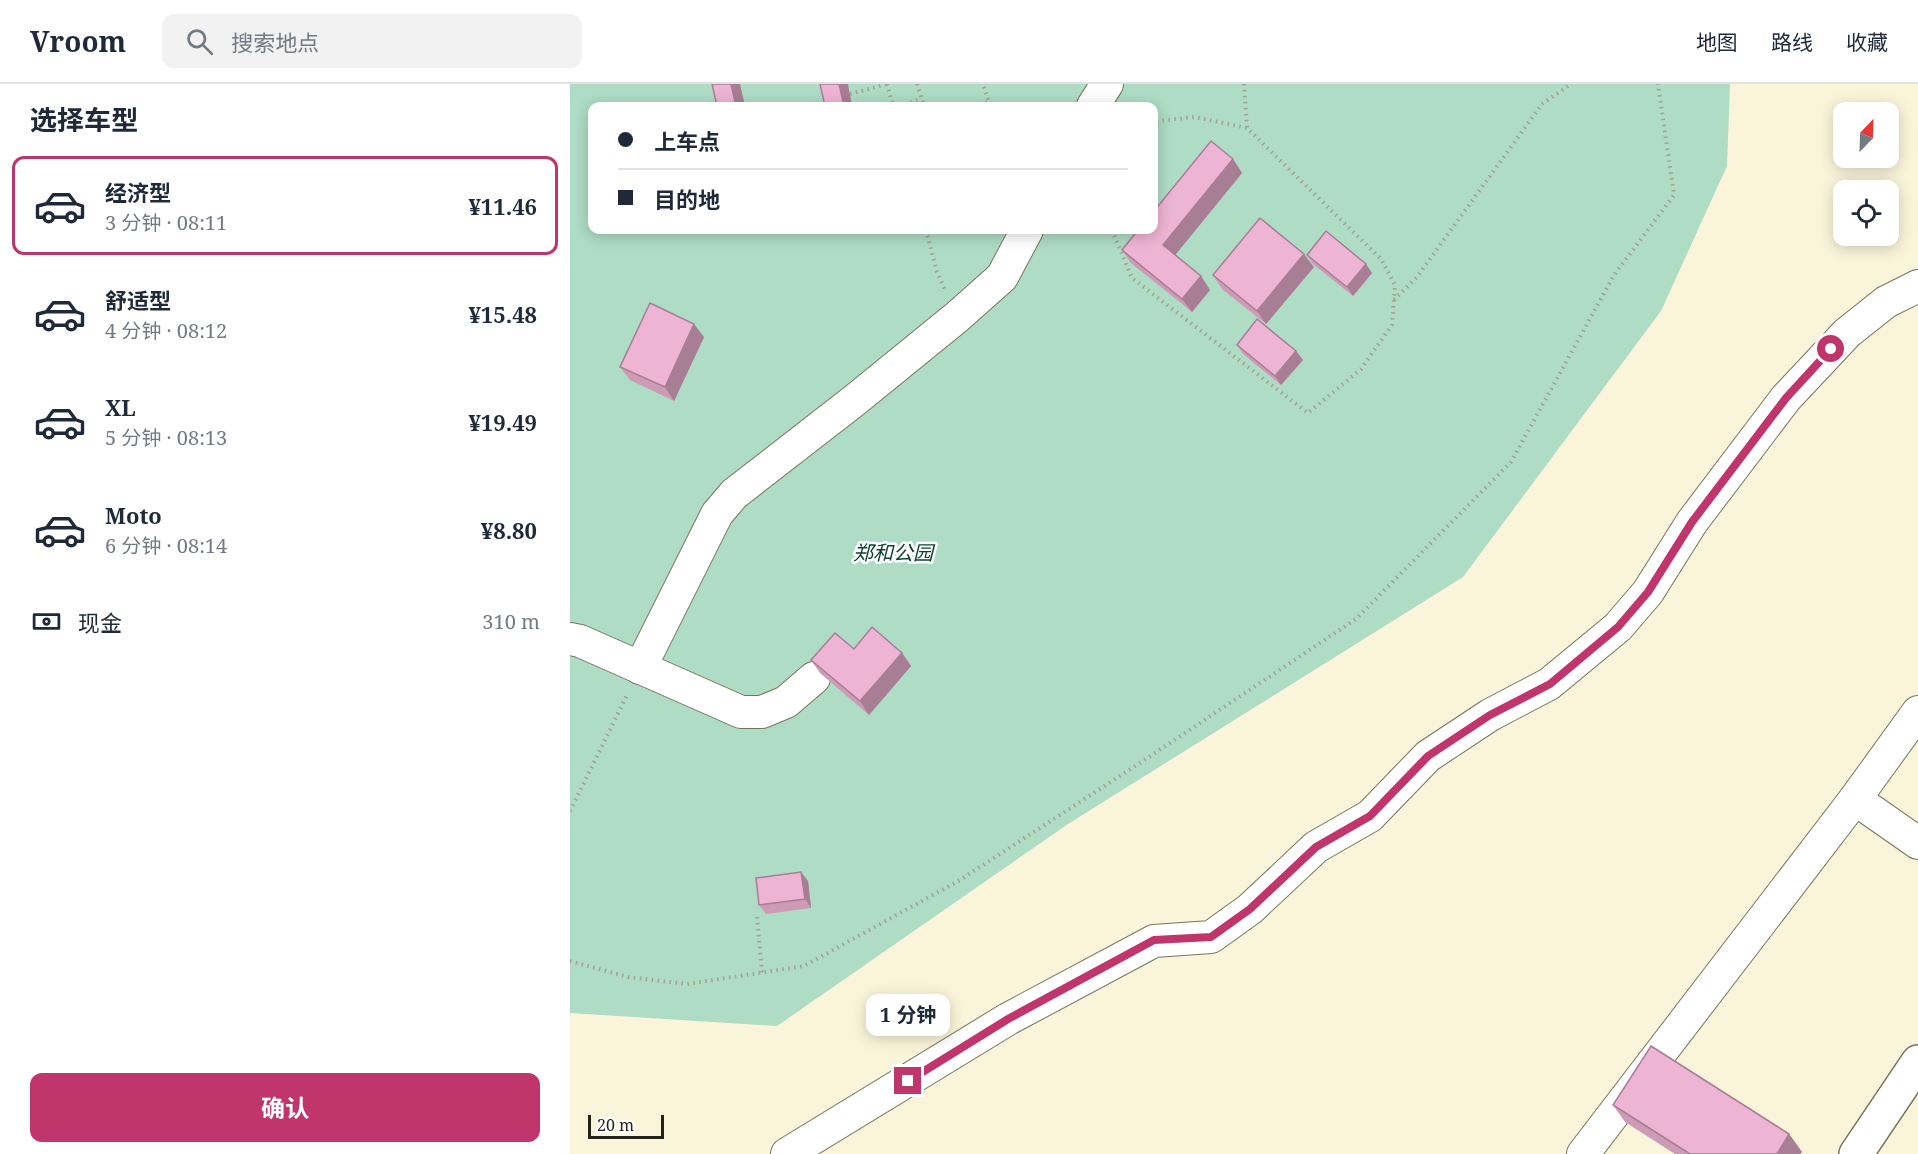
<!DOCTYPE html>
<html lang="zh">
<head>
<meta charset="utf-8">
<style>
  body { margin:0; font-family:"Noto Serif","Noto Sans SC",serif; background:#f2f2f3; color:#1f2937; height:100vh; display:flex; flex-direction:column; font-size:22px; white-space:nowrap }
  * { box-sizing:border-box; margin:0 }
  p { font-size:20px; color:#747a83 }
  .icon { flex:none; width:33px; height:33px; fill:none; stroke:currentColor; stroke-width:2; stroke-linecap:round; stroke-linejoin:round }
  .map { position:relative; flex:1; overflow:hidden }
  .drawer { display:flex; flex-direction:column; background:#fff; width:570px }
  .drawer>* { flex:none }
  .banner { position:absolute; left:18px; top:18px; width:570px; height:132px; border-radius:12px; box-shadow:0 3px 15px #0003; display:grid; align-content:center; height:132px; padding:0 30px; background:#fff }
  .needle { width:39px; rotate:23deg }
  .buttons { position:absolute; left:1263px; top:18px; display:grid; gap:12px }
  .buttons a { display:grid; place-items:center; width:66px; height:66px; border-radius:12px; background:#fff; box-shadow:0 3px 15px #0003; font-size:30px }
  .scale { position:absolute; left:18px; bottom:15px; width:76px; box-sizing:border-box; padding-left:6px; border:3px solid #252319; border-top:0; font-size:16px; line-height:21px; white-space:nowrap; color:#252319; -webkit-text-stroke:4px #fff; paint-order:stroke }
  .end { position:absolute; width:27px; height:27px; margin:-14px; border:8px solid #c0356c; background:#fff; box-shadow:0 0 0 3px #fff }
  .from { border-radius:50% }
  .bubble { position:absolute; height:42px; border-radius:12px; background:#fff; box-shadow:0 3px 15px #0003; font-size:20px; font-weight:700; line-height:42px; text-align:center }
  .banner b { display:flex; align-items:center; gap:21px; height:57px; font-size:22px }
  .banner b+b { border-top:2px solid #e0e1e3 }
  .banner i { width:15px; height:15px; background:#1f2937 }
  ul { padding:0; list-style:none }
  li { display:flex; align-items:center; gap:18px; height:99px; margin:0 12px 9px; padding:0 18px; border:3px solid transparent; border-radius:12px }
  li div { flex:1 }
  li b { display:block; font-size:22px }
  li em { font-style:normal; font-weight:700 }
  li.current { border-color:#c0356c }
  li>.icon { width:54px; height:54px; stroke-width:1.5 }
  h2 { padding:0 30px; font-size:27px; line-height:72px }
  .pay { display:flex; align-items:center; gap:15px; height:66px; padding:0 30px; font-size:22px }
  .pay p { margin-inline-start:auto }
  .action { display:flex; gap:12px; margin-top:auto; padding:12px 30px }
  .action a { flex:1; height:69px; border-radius:12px; background:#c0356c; color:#fff; font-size:24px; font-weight:700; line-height:69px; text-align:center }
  header { display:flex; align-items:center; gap:36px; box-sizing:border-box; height:84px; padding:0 30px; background:#fff; border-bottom:2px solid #e0e1e3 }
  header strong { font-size:28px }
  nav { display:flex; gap:33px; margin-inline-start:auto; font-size:21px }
  .search { width:420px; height:54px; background:#f2f2f3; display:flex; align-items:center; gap:15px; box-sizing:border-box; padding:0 21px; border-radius:12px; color:#747a83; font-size:22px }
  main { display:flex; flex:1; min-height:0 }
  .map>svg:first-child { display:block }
  .green { fill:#aedcc5; fill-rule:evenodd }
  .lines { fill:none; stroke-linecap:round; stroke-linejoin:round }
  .minor-casing { stroke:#78745c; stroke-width:34 }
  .major-casing { stroke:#78745c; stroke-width:36 }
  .path { stroke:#a5a28d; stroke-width:4; stroke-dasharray:1.5 4.5; stroke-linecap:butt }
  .minor { stroke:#fff; stroke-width:32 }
  .major { stroke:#fff; stroke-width:33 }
  .wall { fill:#cd9bb5 }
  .shaded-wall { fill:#a77e94 }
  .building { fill:#eeb4d3; stroke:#a77e94; stroke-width:1.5 }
  .route { stroke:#c0356c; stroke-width:8 }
  .labels { text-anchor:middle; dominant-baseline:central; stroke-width:5; stroke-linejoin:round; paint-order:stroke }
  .park-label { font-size:20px; font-style:italic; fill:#0d422e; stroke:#fff }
</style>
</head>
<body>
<header>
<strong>Vroom</strong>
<div class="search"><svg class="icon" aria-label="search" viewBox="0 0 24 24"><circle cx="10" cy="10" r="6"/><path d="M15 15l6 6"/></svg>搜索地点</div>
<nav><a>地图</a><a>路线</a><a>收藏</a></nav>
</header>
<main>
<section class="drawer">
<h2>选择车型</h2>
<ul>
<li class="current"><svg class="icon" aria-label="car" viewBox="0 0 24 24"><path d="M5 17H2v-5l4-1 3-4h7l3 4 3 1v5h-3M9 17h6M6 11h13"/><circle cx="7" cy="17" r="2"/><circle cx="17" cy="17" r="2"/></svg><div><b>经济型</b><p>3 分钟 · 08:11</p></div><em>¥11.46</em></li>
<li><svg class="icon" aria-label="car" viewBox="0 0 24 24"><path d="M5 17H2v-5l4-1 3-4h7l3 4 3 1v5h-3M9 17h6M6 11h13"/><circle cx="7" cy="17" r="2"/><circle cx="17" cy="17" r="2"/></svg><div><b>舒适型</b><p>4 分钟 · 08:12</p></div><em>¥15.48</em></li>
<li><svg class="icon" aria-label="car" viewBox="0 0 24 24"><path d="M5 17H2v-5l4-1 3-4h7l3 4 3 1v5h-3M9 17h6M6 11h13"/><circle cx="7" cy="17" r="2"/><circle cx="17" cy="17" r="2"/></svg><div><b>XL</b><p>5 分钟 · 08:13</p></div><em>¥19.49</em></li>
<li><svg class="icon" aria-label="car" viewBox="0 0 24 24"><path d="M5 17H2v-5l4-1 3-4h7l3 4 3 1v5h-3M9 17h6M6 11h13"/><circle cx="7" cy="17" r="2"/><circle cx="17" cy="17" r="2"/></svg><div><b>Moto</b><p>6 分钟 · 08:14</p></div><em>¥8.80</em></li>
</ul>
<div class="pay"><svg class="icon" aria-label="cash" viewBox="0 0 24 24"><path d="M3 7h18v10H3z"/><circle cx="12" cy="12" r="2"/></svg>现金<p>310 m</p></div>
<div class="action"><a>确认</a></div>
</section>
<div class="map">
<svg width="1348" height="1070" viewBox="0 0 1348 1070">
  <rect width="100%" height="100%" fill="#faf5da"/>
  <path class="green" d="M0,0H1160L1157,82L1091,227L893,493L498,740L207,942L0,929ZM22,22H584V146H22Z"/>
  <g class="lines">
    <g class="minor-casing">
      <g id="minor">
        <polyline points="523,22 537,0"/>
        <polyline points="0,555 10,557 171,628 192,628 216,618 244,594"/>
        <polyline points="70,584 147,430 164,410 285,316 387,233 432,193 457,146"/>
        <polyline points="1285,715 1348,759"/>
        <polyline points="217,1070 438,935 584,857 641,853 680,825 746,763 800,732 858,672 920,631 979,600 1048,543 1078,508 1122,438 1216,314 1277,249 1316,218 1348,202"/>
        <polyline points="1013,1070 1285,715 1348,628"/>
      </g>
    </g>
    <g class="major-casing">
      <polyline id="major" points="1286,1070 1348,978"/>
    </g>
    <g class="path">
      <polyline points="317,0 323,22"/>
      <polyline points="347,0 354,22"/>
      <polyline points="674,0 677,44"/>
      <polyline points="280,10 317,0"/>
      <polyline points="329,22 352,15"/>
      <polyline points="404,22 419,18 413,0"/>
      <polyline points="356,146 367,188 376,208"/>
      <polyline points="542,146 562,194 738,329 791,285 822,241 825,201 811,175 677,44 625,33 588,37 584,40"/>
      <polyline points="824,216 847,193 972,20 1001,0"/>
      <polyline points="0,727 58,609"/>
      <polyline points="187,833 192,889"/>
      <polyline points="0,877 58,893 117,900 234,882 390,796 582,671 786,535 941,378 1044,191 1104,111 1088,0"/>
    </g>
    <use href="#minor" class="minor"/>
    <use href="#major" class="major"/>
  </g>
  <g class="wall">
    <polygon points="663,75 672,89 605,171 631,192 640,206 622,228 561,179 552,166"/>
    <polygon points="737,171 802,189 783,212 743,180"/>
    <polygon points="744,183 696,240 652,205 643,191"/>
    <polygon points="134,253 104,317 60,296 50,283"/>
    <polygon points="667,261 726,267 733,276 711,301 673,270"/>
    <polygon points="284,565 332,569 341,582 299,631 250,589 241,576"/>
    <polygon points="238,797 241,824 196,830 189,821"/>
    <polygon points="1043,1021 1219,1050 1232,1068 1230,1070 1105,1070 1055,1038"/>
  </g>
  <g class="shaded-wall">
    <polygon points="161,0 170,0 175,22 166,22"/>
    <polygon points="269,0 278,0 282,22 274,22"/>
    <polygon points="663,75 672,89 602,175 593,161"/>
    <polygon points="734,170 744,183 696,240 687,227"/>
    <polygon points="796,180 802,189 783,212 777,203"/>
    <polygon points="631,192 640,206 622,228 612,215"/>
    <polygon points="124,240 134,253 104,317 95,303"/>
    <polygon points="726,267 733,276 711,301 705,292"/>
    <polygon points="332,569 341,582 299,631 290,617"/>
    <polygon points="231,788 238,797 241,824 235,815"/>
    <polygon points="1219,1050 1232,1068 1230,1070 1207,1070"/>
  </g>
  <g class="building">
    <polygon points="142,0 161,0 166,22 147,22"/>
    <polygon points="250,0 269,0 274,22 255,22"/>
    <polygon points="641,57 663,75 593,161 631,192 612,215 552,166 568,146 584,146 584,127"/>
    <polygon points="690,134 734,170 687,227 643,191"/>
    <polygon points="756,147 796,180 777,203 737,171"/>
    <polygon points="80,219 124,240 95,303 50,283"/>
    <polygon points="687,235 726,267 705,292 667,261"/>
    <polygon points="302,543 332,569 290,617 241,576 265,549 284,565"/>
    <polygon points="231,788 235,815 189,821 186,794"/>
    <polygon points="1081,962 1219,1050 1207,1070 1120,1070 1043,1021"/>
  </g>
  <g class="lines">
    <polyline class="route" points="338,997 438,935 584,856 641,853 680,825 746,763 800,732 858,672 920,631 980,600 1048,543 1078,508 1122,438 1216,314 1261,265"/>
  </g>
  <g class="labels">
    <g class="park-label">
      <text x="323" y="468">郑和公园</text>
    </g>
  </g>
</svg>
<div class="buttons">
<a><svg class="needle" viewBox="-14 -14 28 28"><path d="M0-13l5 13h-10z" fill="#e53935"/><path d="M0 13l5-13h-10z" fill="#747a83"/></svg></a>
<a><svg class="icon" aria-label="locate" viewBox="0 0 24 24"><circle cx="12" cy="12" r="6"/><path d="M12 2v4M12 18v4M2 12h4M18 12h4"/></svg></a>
</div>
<div class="scale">20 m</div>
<i class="end from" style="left:1261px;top:265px"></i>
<i class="end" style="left:338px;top:997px"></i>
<div class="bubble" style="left:296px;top:910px;width:84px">1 分钟</div>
<div class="banner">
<b><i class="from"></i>上车点</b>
<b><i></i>目的地</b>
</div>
</div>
</main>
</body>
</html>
